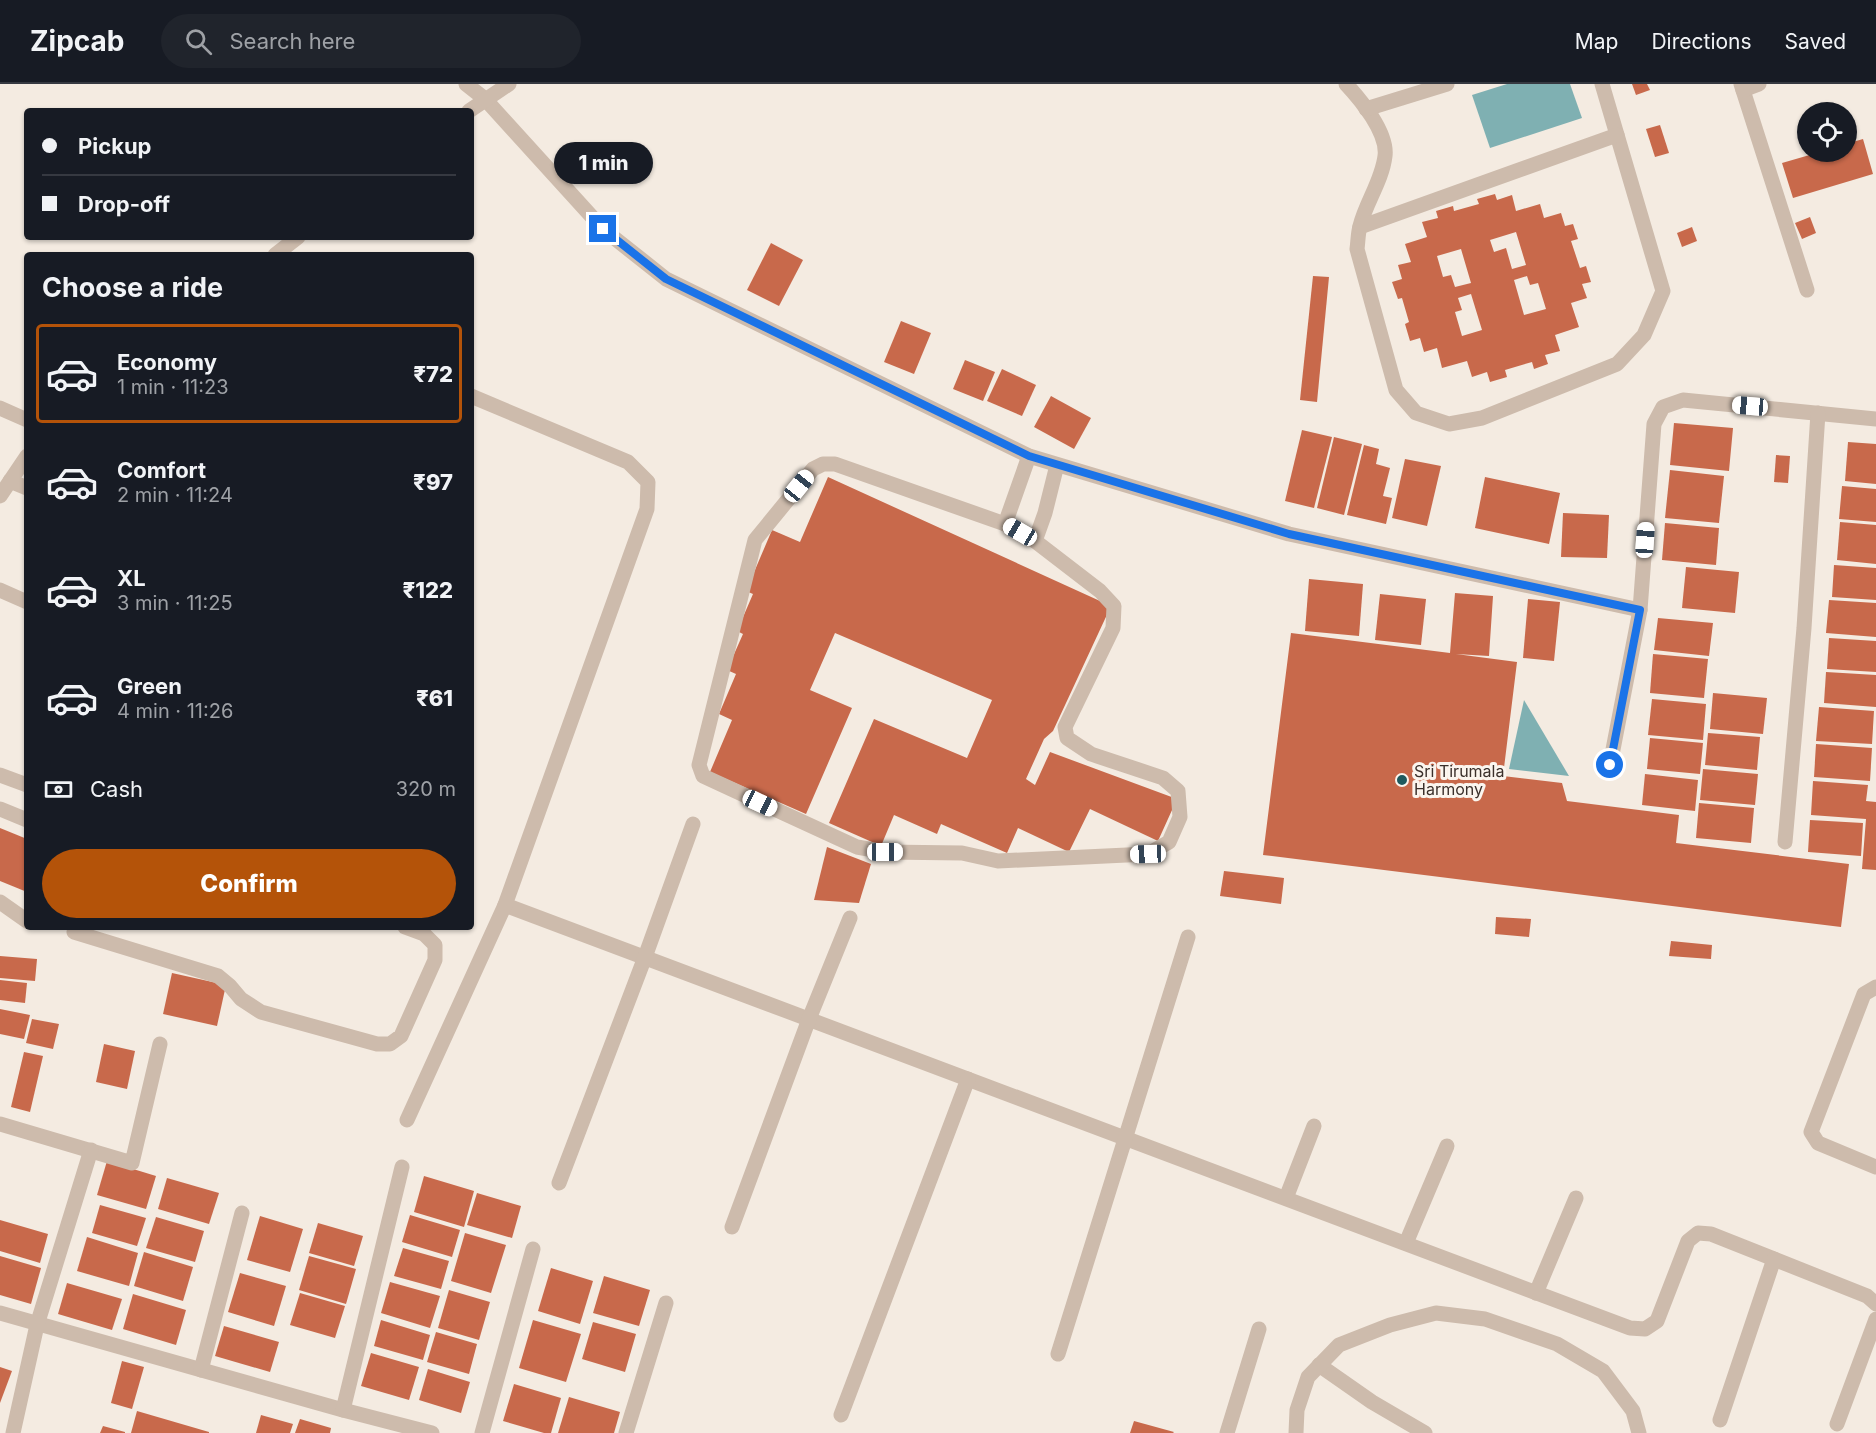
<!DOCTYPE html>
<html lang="en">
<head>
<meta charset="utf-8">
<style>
  body { margin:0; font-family:Inter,sans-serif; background:#20242c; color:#f1f3f6; height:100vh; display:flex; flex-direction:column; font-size:22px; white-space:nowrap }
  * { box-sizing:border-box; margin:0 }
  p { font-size:20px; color:#9ea1a6 }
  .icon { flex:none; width:33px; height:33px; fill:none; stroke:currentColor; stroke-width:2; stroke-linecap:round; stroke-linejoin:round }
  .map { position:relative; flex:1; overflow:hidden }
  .panel { position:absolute; left:24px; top:168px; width:450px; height:678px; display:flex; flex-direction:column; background:#171b24; border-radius:6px; box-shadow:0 2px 4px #0004 }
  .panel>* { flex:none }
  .top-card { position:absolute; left:24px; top:24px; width:450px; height:132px; border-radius:6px; box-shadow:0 2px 4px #0004; display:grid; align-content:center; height:132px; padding:0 18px; background:#171b24 }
  .buttons { position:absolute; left:1797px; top:18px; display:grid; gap:12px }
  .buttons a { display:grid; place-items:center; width:60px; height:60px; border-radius:50%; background:#171b24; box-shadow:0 2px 4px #0004; font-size:30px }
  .end { position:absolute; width:27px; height:27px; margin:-14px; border:8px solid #1a73e8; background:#fff; box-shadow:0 0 0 3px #fff }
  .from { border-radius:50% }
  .bubble { position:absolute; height:42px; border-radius:21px; background:#171b24; box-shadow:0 2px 4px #0004; font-size:20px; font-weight:800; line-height:42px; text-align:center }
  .car { position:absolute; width:18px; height:36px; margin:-18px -9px; border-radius:8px; box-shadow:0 0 4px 2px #0007; background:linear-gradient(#fff 24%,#345 0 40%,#fff 0 76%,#345 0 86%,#fff 0) }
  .top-card b { display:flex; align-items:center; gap:21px; height:57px; font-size:22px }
  .top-card b+b { border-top:2px solid #363941 }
  .top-card i { width:15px; height:15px; background:#f1f3f6 }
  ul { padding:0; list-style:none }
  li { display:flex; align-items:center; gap:18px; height:99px; margin:0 12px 9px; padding:0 6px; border:3px solid transparent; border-radius:6px }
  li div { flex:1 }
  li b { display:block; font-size:22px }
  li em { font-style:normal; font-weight:800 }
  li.on { border-color:#b45309 }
  li>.icon { width:54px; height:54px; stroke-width:1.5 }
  h2 { padding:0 18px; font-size:27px; line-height:72px }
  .pay { display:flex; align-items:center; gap:15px; height:66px; padding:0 18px; font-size:22px }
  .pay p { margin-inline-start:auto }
  .action { display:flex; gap:12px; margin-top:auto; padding:12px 18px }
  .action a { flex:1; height:69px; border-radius:36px; background:#b45309; color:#fff; font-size:24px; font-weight:800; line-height:69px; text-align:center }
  header { display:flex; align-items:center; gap:36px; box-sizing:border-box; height:84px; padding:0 30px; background:#171b24; border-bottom:2px solid #363941 }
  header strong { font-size:28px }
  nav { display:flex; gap:33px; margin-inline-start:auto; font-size:21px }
  .search { width:420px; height:54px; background:#20242c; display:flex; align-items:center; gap:15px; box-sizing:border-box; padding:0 21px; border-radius:33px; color:#9ea1a6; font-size:22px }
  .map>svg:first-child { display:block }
  .water { fill:#7fb0b2 }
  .building { fill:#c8694b; fill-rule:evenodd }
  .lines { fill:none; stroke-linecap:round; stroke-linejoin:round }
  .service { stroke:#cdbbac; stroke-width:15 }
  .minor { stroke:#cdbbac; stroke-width:15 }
  .tertiary { stroke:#cdbbac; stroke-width:15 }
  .route { stroke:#1a73e8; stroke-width:8 }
  .poi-dot { fill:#1f5a5e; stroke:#fbf5ee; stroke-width:2 }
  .labels { text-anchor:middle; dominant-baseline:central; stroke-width:6; stroke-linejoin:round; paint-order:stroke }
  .poi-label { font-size:16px; fill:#3b302b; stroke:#fbf5ee; text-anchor:start }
</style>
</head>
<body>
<header>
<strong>Zipcab</strong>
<div class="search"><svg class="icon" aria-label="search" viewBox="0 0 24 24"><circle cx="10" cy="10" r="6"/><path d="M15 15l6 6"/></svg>Search here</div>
<nav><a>Map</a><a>Directions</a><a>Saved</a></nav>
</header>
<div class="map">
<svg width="1876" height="1349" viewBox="0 0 1876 1349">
  <rect width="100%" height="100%" fill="#f4ebe1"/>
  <g class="water">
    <polygon points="1507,0 1570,0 1582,34 1490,64 1472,11"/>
    <polygon points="1524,616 1569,692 1509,685"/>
  </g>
  <g class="building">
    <polygon points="1632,0 1647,0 1650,6 1636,11"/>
    <polygon points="1660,41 1669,69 1655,73 1646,45"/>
    <polygon points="1863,55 1873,90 1793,114 1782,79 1820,68 1846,68 1846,60"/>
    <path d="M1495,110L1497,116L1512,111L1516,127L1540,120L1544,134L1561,129L1565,142L1573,140L1578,155L1571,157L1580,184L1586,182L1591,198L1582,200L1587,214L1571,219L1579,243L1555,251L1560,267L1545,271L1548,280L1534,285L1532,278L1505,286L1507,293L1490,298L1487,288L1472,293L1467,277L1442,284L1437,264L1424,268L1420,254L1410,257L1405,240L1409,238L1402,214L1398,215L1392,198L1402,195L1398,181L1411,178L1405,160L1427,153L1422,138L1438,134L1436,127L1453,122L1454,127L1479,120L1477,115ZM1516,148L1526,181L1512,185L1506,164L1494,168L1490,156ZM1461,165L1471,199L1455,203L1451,191L1443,193L1437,172ZM1527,192L1530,201L1538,199L1546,225L1524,231L1514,196ZM1471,210L1482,246L1462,252L1455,228L1462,226L1458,214Z"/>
    <polygon points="1810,133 1816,149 1802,155 1795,139"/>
    <polygon points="1692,143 1697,157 1682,163 1677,149"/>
    <polygon points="771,159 803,176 779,222 747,206"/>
    <polygon points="1313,192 1329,193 1317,318 1300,316"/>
    <polygon points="901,237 931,249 914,290 884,278"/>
    <polygon points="965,276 995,288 983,317 953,305"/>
    <polygon points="1002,285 1036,301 1022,332 987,317"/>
    <polygon points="1051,312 1091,334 1074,365 1034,343"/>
    <polygon points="1674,339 1733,344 1729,387 1670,381"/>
    <polygon points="1302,346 1332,353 1314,424 1285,417"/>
    <polygon points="1334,353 1362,360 1344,431 1317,424"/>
    <polygon points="1848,358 1876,360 1876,400 1845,397"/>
    <polygon points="1364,361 1379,365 1376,380 1390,384 1383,412 1392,414 1386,440 1347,431"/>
    <polygon points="1776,371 1790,372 1788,399 1774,398"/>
    <polygon points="1405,375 1441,382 1427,442 1392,434"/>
    <polygon points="1670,386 1724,392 1719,439 1665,434"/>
    <polygon points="828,393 1111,522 1053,647 1044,655 1026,695 1035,701 1050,668 1177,715 1158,757 1090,725 1069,768 1018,744 1007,769 941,740 937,750 894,731 881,762 829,739 874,635 967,674 992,616 835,549 810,606 852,624 806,730 710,688 732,636 719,630 736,590 727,586 743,550 737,547 753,510 746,507 772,446 800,458"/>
    <polygon points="1485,393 1560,409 1549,460 1475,444"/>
    <polygon points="1842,402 1876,405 1876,438 1839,435"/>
    <polygon points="1563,429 1609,431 1607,474 1561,473"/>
    <polygon points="1840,438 1876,441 1876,480 1837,476"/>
    <polygon points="1665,439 1719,444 1716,481 1662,476"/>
    <polygon points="1834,481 1876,484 1876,516 1832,513"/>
    <polygon points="1686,483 1739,488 1735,529 1682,524"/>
    <polygon points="1309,495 1363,500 1359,552 1305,547"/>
    <polygon points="1455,509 1493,512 1489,572 1456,570 1517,578 1503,692 1562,699 1567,717 1679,731 1676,759 1849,780 1841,843 1263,771 1291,549 1450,569"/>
    <polygon points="1380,510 1426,515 1421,561 1375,556"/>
    <polygon points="1528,515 1560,518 1554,577 1523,574"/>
    <polygon points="1829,516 1876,519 1876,553 1826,549"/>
    <polygon points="1658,534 1713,539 1709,572 1654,566"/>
    <polygon points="1829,554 1876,557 1876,588 1827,585"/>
    <polygon points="1653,570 1708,575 1704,614 1650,609"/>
    <polygon points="1826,588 1876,591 1876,623 1824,619"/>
    <polygon points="1713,609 1767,614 1763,650 1710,645"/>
    <polygon points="1652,615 1706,620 1703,656 1648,651"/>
    <polygon points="1819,623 1874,627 1872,660 1816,657"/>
    <polygon points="1708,649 1760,653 1757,686 1705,681"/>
    <polygon points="1650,654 1703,659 1700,690 1647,685"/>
    <polygon points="1816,660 1872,664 1870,697 1814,693"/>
    <polygon points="1703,685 1758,690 1755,721 1700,716"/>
    <polygon points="1645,690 1698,696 1695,727 1642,721"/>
    <polygon points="1813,697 1868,701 1866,717 1876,718 1876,786 1862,785 1866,735 1811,731"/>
    <polygon points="1699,719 1754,724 1751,759 1696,754"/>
    <polygon points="1810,736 1863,739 1861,772 1808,768"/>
    <polygon points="0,744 27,755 27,808 0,797"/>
    <polygon points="827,763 871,780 859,819 814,816"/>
    <polygon points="1224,787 1284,794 1281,820 1220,812"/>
    <polygon points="1496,833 1531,835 1529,853 1495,850"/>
    <polygon points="1671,857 1712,861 1711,875 1669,872"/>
    <polygon points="0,872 37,875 35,897 0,894"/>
    <polygon points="172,889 226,901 217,942 163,930"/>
    <polygon points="0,896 27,899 25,919 0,916"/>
    <polygon points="0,925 30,931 24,955 0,950"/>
    <polygon points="32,935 59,940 53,965 26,959"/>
    <polygon points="104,960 135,967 127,1005 96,998"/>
    <polygon points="24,968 43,972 30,1028 11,1023"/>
    <polygon points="107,1077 156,1092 146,1125 97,1111"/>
    <polygon points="424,1092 474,1107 464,1143 414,1128"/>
    <polygon points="167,1094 219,1109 209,1140 158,1125"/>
    <polygon points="477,1109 521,1122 512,1154 467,1141"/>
    <polygon points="100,1121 146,1134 137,1162 92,1149"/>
    <polygon points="410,1131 460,1146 452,1173 402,1158"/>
    <polygon points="260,1132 303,1145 290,1188 247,1176"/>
    <polygon points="156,1133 204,1147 195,1178 146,1164"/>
    <polygon points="0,1136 48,1150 40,1179 0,1167"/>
    <polygon points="318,1139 363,1152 354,1182 309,1169"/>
    <polygon points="465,1149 506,1161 491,1209 451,1197"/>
    <polygon points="87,1153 138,1169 129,1202 77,1187"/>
    <polygon points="403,1164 449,1177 441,1205 394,1192"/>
    <polygon points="144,1168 193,1183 183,1217 134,1202"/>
    <polygon points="0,1172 41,1184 31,1220 0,1211"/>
    <polygon points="309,1172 356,1185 346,1220 299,1206"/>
    <polygon points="551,1184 593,1197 580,1240 538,1227"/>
    <polygon points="240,1189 286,1202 274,1242 228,1228"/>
    <polygon points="604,1192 650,1206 639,1242 593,1229"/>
    <polygon points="390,1198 440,1212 430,1244 381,1229"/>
    <polygon points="67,1199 122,1215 112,1246 58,1230"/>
    <polygon points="449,1206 490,1218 479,1256 438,1244"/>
    <polygon points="300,1209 345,1222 335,1254 290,1241"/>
    <polygon points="133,1210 186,1226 176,1261 123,1245"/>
    <polygon points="381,1236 430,1251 423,1276 374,1262"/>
    <polygon points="533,1236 581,1250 566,1298 519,1284"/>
    <polygon points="593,1238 636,1250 625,1288 582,1275"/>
    <polygon points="224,1242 279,1258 270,1288 215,1272"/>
    <polygon points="436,1248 477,1260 469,1290 427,1278"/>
    <polygon points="371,1269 419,1283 409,1316 361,1302"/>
    <polygon points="122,1277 144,1283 132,1325 111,1319"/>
    <polygon points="0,1283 12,1287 0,1319"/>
    <polygon points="428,1285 470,1298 461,1329 419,1316"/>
    <polygon points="514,1300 561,1314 551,1349 544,1349 503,1337"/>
    <polygon points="569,1313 620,1328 614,1349 558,1349"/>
    <polygon points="137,1327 209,1348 209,1349 131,1349"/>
    <polygon points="261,1331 293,1340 290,1349 256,1349"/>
    <polygon points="300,1335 331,1344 330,1349 295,1349"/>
    <polygon points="1134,1337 1174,1348 1173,1349 1130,1349"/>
    <polygon points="103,1342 125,1348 125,1349 100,1349"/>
  </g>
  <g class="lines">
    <g class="service">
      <polyline points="10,397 27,404"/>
      <polyline points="0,506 27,518"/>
      <polyline points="0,725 27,736"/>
      <polyline points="0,818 27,837"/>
      <polyline points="1876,903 1864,910 1811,1048 1818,1059 1876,1083"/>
      <polyline points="1319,1281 1372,1318 1425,1349"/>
      <polyline points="1296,1349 1297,1326 1308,1293 1339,1261 1390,1241 1436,1229 1485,1235 1557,1260 1603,1287 1633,1327 1639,1349"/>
    </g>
    <g class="minor">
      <polyline points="466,0 485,15 603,145 666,195 1029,372 1289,450 1640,526"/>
      <path d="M1346,0C1361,16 1388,49 1385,72C1382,97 1366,118 1360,142C1358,149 1358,158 1357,165L1396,306L1416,329L1449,340L1482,334L1617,280L1644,251L1663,207L1602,0"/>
      <polyline points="1741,0 1807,206"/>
      <polyline points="1743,6 1759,0"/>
      <polyline points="1366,25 1447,0"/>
      <polyline points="1360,143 1617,51"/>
      <polyline points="0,324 27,336"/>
      <polyline points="1029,372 1005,440 835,380 823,380 813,385 755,456 699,681 703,692 857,763 885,768 962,769 998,777 1148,770 1169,758 1180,733 1178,707 1163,694 1091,670 1067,654 1065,643 1113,544 1114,522 1100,507 1035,457 1045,429 1057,381"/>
      <polyline points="1005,440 1035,457"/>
      <polyline points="1610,681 1640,526 1654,340 1663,323 1683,316 1876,335"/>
      <polyline points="0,691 27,701"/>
      <polyline points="1785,758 1804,544 1818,329"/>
      <polyline points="505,821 1630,1244 1645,1245 1657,1237 1688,1157 1698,1149 1711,1150 1867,1212 1876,1220"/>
      <polyline points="76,843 74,848 218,892 230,902 241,915 261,928 377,960 390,960 401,952 435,876 435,861 424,850 405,843"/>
      <polyline points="407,1036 505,821 647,425 648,398 628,378 471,312"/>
      <polyline points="0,1040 132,1079 160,960"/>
      <polyline points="559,1099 645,873 693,740"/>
      <polyline points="1286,1114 1314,1042"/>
      <polyline points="732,1143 809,935 850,834"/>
      <polyline points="1406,1159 1447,1062"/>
      <polyline points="1536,1209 1576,1114"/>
      <polyline points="0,1229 343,1326 432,1349"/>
      <polyline points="1058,1270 1188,853"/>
      <polyline points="201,1286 242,1129"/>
      <polyline points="343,1326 402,1083"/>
      <polyline points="841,1331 968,995"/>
      <polyline points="1720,1336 1774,1175"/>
      <polyline points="1837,1340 1876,1235"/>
      <polyline points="13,1349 37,1241 91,1066"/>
      <polyline points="482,1349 533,1165"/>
      <polyline points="626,1349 666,1219"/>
      <polyline points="1227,1349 1259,1245"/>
    </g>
    <g class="tertiary">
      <polyline points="469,27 509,0"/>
      <polyline points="275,171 298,153"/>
      <polyline points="0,412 27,372"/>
    </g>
  </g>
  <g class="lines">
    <polyline class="route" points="603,145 666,195 1029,372 1289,450 1640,526 1610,681"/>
  </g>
  <circle class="poi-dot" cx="1402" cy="696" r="6"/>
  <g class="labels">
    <g class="poi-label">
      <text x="1414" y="687">Sri Tirumala<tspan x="1414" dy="18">Harmony</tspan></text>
    </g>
  </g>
</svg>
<div class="buttons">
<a><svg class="icon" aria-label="locate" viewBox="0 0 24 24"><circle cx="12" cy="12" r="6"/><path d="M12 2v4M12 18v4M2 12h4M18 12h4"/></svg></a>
</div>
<i class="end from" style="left:1610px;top:681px"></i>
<i class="end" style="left:603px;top:145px"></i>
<div class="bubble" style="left:554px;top:58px;width:99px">1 min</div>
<i class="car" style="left:1750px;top:322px;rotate:275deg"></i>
<i class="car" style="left:799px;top:402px;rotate:39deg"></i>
<i class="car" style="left:1020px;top:448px;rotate:300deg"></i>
<i class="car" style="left:1645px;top:456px;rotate:4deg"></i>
<i class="car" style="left:760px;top:719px;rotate:115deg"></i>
<i class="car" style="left:885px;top:768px;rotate:90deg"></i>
<i class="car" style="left:1148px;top:770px;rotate:268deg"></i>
<div class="top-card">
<b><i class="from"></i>Pickup</b>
<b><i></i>Drop-off</b>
</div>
<section class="panel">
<h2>Choose a ride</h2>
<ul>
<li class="on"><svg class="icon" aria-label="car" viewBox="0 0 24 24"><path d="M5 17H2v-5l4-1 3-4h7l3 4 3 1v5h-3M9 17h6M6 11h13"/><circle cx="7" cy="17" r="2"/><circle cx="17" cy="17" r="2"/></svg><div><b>Economy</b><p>1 min · 11:23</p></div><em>₹72</em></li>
<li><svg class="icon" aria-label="car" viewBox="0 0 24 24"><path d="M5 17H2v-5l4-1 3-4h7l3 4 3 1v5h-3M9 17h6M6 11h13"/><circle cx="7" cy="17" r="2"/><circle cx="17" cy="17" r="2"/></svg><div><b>Comfort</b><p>2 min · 11:24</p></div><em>₹97</em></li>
<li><svg class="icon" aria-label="car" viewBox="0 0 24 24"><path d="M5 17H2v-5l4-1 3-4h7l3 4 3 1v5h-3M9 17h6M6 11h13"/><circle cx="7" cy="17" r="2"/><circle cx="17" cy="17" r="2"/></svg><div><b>XL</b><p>3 min · 11:25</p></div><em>₹122</em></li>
<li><svg class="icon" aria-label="car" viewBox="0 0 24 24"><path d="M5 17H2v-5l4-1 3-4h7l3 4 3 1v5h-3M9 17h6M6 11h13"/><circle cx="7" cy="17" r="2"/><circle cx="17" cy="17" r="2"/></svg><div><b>Green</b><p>4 min · 11:26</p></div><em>₹61</em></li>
</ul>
<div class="pay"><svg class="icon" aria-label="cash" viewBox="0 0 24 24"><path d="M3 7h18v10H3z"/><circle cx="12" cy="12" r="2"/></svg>Cash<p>320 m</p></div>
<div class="action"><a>Confirm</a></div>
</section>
</div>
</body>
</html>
